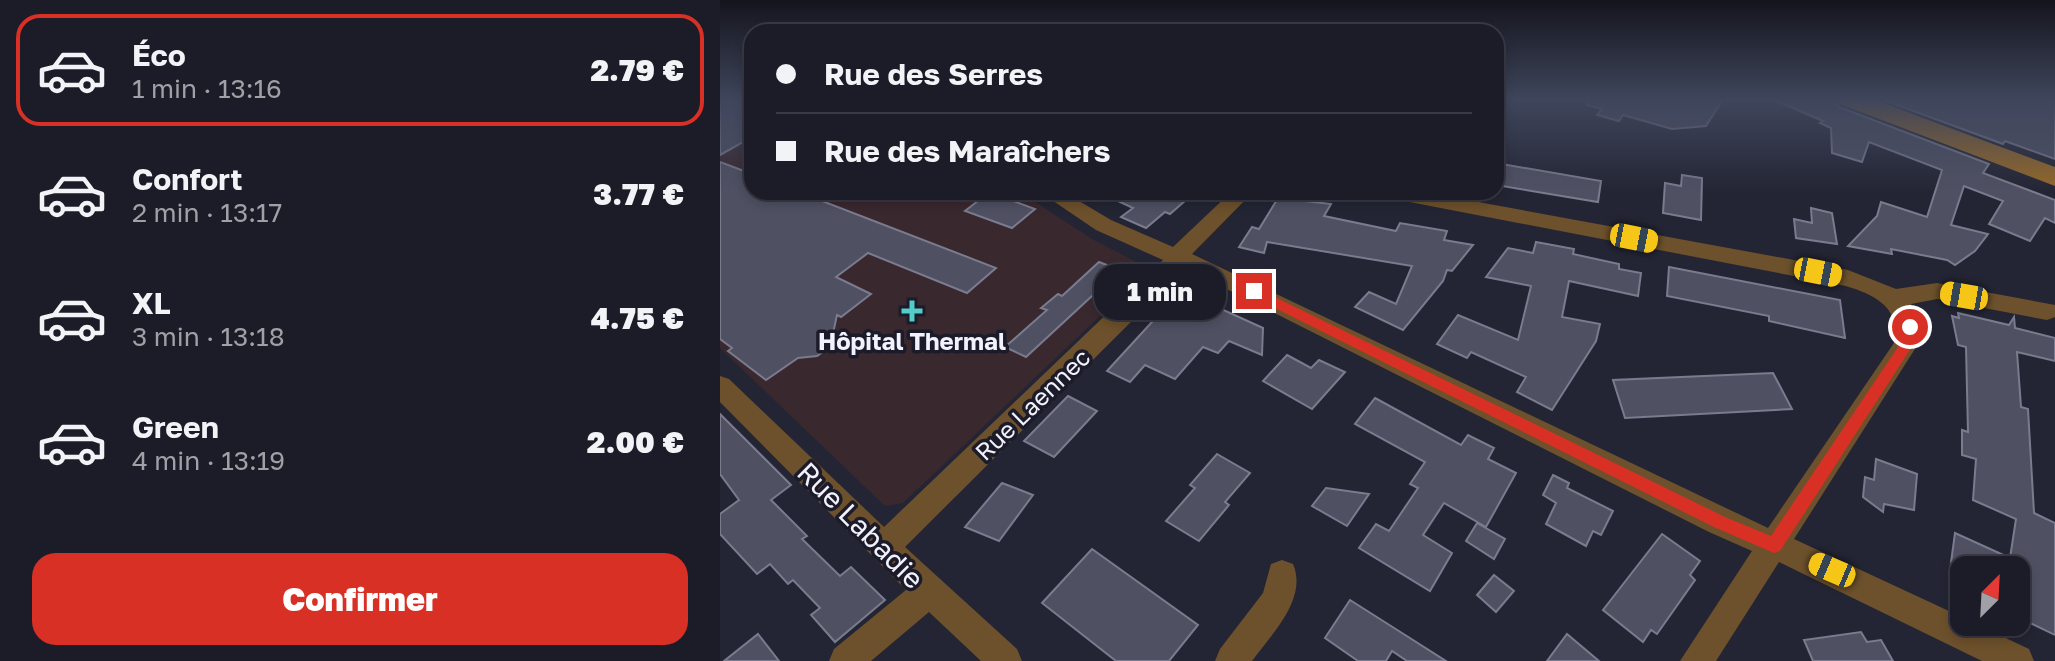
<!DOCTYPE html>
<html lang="fr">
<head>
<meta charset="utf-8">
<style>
  body { margin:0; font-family:"Golos Text",sans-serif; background:#282933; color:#f1f3f6; height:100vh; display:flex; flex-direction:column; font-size:30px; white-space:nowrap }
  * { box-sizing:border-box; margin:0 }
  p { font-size:26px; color:#a0a1a7 }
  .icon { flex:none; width:44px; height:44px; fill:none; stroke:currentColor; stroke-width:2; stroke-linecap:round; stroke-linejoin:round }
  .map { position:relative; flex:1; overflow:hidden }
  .details { display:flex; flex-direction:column; background:#1b1c27; width:720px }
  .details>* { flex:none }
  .top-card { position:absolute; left:24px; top:24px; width:760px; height:176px; border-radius:24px; box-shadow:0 4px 12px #0003,0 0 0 2px #393a44; display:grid; align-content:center; height:176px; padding:0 32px; background:#1b1c27 }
  .needle { width:52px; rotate:24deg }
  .tools { position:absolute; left:1230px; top:556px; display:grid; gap:16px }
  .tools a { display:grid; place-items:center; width:80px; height:80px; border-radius:16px; background:#1b1c27; box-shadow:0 4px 12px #0003,0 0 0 2px #393a44; font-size:40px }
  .end { position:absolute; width:36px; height:36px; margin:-18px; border:10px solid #d93025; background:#fff; box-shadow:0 0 0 4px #fff }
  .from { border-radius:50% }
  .bubble { position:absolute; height:56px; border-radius:24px; background:#1b1c27; box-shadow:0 4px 12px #0003,0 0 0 2px #393a44; font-size:26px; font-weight:800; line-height:56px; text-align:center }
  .car { position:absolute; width:24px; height:48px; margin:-24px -12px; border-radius:10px; box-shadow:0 0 6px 2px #0007; background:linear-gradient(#f5c518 24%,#345 0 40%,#f5c518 0 76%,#345 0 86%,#f5c518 0) }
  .top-card b { display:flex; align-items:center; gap:28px; height:76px; font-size:30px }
  .top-card b+b { border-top:2px solid #393a44 }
  .top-card i { width:20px; height:20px; background:#f1f3f6 }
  ul { padding:14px 0 0; list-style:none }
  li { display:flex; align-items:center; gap:24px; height:112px; margin:0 16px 12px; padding:0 16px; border:4px solid transparent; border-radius:24px }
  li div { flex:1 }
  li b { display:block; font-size:30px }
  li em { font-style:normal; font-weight:800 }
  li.selected { border-color:#d93025 }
  li>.icon { width:72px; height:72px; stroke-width:1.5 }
  .primary-button { display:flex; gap:16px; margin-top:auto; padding:16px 32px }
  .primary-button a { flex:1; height:92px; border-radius:24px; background:#d93025; color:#fff; font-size:32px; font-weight:800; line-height:92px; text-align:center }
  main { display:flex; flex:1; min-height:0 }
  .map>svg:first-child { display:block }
  .medical { fill:#3a282f }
  .building { fill:#4f5062; stroke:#7a7b8e; stroke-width:2 }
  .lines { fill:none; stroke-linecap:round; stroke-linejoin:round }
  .street { fill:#6d512c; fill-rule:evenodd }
  .secondary { fill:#956828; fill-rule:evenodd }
  .route { fill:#d93025 }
  .poi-dot { fill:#53cdc9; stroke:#1b1b2a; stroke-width:3 }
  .labels { text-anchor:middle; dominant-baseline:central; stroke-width:7; stroke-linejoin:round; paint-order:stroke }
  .poi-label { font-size:24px; font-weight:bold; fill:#f1f2fd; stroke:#1b1b2a }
  .street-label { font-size:24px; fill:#f1f2fd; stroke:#1b1b2a }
  .near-street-label { font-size:28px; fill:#f1f2fd; stroke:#1b1b2a }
</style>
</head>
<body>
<main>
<section class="details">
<ul>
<li class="selected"><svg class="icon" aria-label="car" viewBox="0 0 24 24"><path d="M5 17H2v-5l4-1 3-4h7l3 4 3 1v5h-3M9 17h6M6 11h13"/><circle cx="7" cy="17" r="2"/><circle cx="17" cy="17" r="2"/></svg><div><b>Éco</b><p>1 min · 13:16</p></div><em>2.79 €</em></li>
<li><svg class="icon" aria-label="car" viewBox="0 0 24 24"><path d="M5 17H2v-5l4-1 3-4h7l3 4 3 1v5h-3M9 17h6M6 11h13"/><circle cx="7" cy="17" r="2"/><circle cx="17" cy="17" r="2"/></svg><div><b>Confort</b><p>2 min · 13:17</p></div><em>3.77 €</em></li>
<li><svg class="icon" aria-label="car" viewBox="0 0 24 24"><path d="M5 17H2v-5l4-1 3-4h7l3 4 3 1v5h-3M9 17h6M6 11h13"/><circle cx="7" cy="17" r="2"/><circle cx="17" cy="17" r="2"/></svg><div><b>XL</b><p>3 min · 13:18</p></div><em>4.75 €</em></li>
<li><svg class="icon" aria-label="car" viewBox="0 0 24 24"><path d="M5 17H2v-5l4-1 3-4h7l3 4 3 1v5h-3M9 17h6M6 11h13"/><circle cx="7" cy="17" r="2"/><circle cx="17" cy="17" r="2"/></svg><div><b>Green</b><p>4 min · 13:19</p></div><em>2.00 €</em></li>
</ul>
<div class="primary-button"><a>Confirmer</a></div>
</section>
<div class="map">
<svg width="1335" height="661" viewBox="0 0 1335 661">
  <rect width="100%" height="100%" fill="#242534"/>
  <polygon class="medical" points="0,99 32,99 32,192 300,192 372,239 422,265 424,274 183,503 165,506 0,348"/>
  <g class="building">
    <polygon points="0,99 32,107 32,137 0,155"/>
    <polygon points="868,99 1003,99 986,126 952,129 903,115 899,121 877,115 882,109 867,105"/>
    <polygon points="1052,99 1114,99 1119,107 1269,164 1263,173 1335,200 1335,223 1325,218 1310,241 1269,224 1283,201 1244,186 1231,225 1268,234 1255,251 1235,265 1227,260 1171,249 1172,254 1128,246 1157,216 1161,202 1207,217 1222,170 1149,142 1142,162 1112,153 1111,128 1100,123 1103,121"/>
    <polygon points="1161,99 1335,99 1335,159 1285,141 1283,144"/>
    <polygon points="0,162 32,174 32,192 116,192 102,201 276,268 247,293 148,253 116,277 151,294 121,317 117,315 110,347 97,356 78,358 46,380 8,351 12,348 0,339"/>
    <polygon points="776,163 881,181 878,202 776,185"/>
    <polygon points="962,175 982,178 981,220 943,213 945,183 961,186"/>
    <polygon points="379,192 475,192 450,214 445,212 426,228 401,217 413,208"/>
    <polygon points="268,193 285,198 315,209 292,228 245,211"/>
    <polygon points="558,198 611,204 604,216 676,231 680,223 727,231 724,240 753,245 732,271 727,270 723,281 683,330 635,307 649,292 676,304 692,266 547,242 544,253 519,247 532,227 539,229"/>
    <polygon points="1091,208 1112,213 1117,244 1076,238 1074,219 1092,223"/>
    <polygon points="816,242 854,249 853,254 899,264 899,269 921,273 918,296 849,281 842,317 880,324 876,341 832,410 797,392 806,377 751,352 747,358 717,344 738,315 798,340 811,286 766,277 788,248 813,253"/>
    <polygon points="379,262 400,270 306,357 285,347 327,310 321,308 338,294 342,296"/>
    <polygon points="949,267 1120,300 1125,338 1049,321 1049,316 947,296"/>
    <polygon points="465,286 496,298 490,304 543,328 542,355 509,341 498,353 483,347 455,379 425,365 410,382 387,371"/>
    <polygon points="1238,313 1289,325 1294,317 1295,328 1335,338 1335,361 1297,352 1301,407 1308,409 1314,513 1335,523 1335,635 1296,616 1296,570 1230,570 1235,533 1290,558 1296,519 1253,500 1256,459 1242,455 1242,430 1248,432 1246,347 1238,345 1232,316 1239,318"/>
    <polygon points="567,355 591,368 599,360 625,372 592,409 543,381"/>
    <polygon points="1053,373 1072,409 905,418 893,380"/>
    <polygon points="348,396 377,411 334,457 304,441"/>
    <polygon points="655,398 741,445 748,435 774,448 768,459 796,473 766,527 724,503 703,535 732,553 710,591 639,548 656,524 669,531 698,488 690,484 705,462 635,424"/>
    <polygon points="0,414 71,485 51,500 87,536 82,539 120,576 131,567 165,600 115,642 91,615 100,608 73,580 68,584 50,564 37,574 0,534 0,514 19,500 0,474"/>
    <polygon points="497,454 530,473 505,502 509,505 479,541 446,521 475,488 470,485"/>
    <polygon points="1156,459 1197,474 1194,510 1164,504 1163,512 1143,497 1145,477 1154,480"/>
    <polygon points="833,475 849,483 847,488 893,511 881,535 873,531 866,546 826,524 836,503 823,495"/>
    <polygon points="282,483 313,495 279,541 245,527"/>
    <polygon points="606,488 649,494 627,526 592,506"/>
    <polygon points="757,523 785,539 774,559 746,541"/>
    <polygon points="942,534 980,561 970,575 975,580 937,634 931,630 923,642 883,610"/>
    <polygon points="372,549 478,625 449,661 396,661 322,603"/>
    <polygon points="774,575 794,591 776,612 757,595"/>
    <polygon points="630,600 682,633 726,661 687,661 672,651 666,661 638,661 605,638"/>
    <polygon points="1141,632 1147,642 1161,640 1173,661 1093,661 1084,640"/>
    <polygon points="38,634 59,661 4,661"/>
    <polygon points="847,634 879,661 827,661"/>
  </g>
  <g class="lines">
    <g class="street">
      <path d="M320,192H344L391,220L453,247L511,192H533L472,254L1048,528L1176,340C1178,306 1155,295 1126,286L669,198L659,192H704L1128,270L1176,289L1217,283L1335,305V317L1327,320L1217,299L1191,304L1198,316L1200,341L1074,539L1244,618V622H1252L1309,649L1314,661H1262L1059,562L996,661H960L1032,551L989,532L461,266L453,280L185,547L297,649L302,661H261L209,612L151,661H109L114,649L186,590L0,402V376L9,379L164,527L443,260L376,230Z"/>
      <path d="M562,560L573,564C588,599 551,635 532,661H495L500,649L543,593L551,564Z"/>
    </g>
    <polygon class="secondary" points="1117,99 1152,99 1335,167 1335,186 1120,104"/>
  </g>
  <linearGradient id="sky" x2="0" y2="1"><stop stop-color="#14141d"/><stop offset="0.52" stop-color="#3f465c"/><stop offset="1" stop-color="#3f465c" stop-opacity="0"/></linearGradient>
  <rect width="1335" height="192" fill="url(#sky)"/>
  <polygon class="route" points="534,287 1005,517 1051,536 1182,341 1186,324 1195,324 1197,327 1193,345 1060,551 1054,553 994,527 529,295 529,288"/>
  <path class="poi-dot" d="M188 299h8v8h8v8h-8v8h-8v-8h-8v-8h8z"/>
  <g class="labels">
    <g class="poi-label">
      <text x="192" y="340">Hôpital Thermal</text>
    </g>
    <g class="street-label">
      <text transform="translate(312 404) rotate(-44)">Rue Laennec</text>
    </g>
    <g class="near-street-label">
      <text transform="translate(141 525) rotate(45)">Rue Labadie</text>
    </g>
  </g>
</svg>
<div class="tools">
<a><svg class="needle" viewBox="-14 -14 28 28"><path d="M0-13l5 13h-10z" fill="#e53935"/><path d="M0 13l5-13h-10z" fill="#a0a1a7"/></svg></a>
</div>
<i class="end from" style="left:1190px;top:327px"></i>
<i class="end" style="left:534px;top:291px"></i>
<div class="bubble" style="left:374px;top:264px;width:132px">1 min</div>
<i class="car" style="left:914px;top:238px;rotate:101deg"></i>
<i class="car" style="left:1098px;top:272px;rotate:101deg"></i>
<i class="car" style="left:1244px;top:296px;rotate:280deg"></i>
<i class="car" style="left:1112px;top:570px;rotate:293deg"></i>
<div class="top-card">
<b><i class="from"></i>Rue des Serres</b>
<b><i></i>Rue des Maraîchers</b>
</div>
</div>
</main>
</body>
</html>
